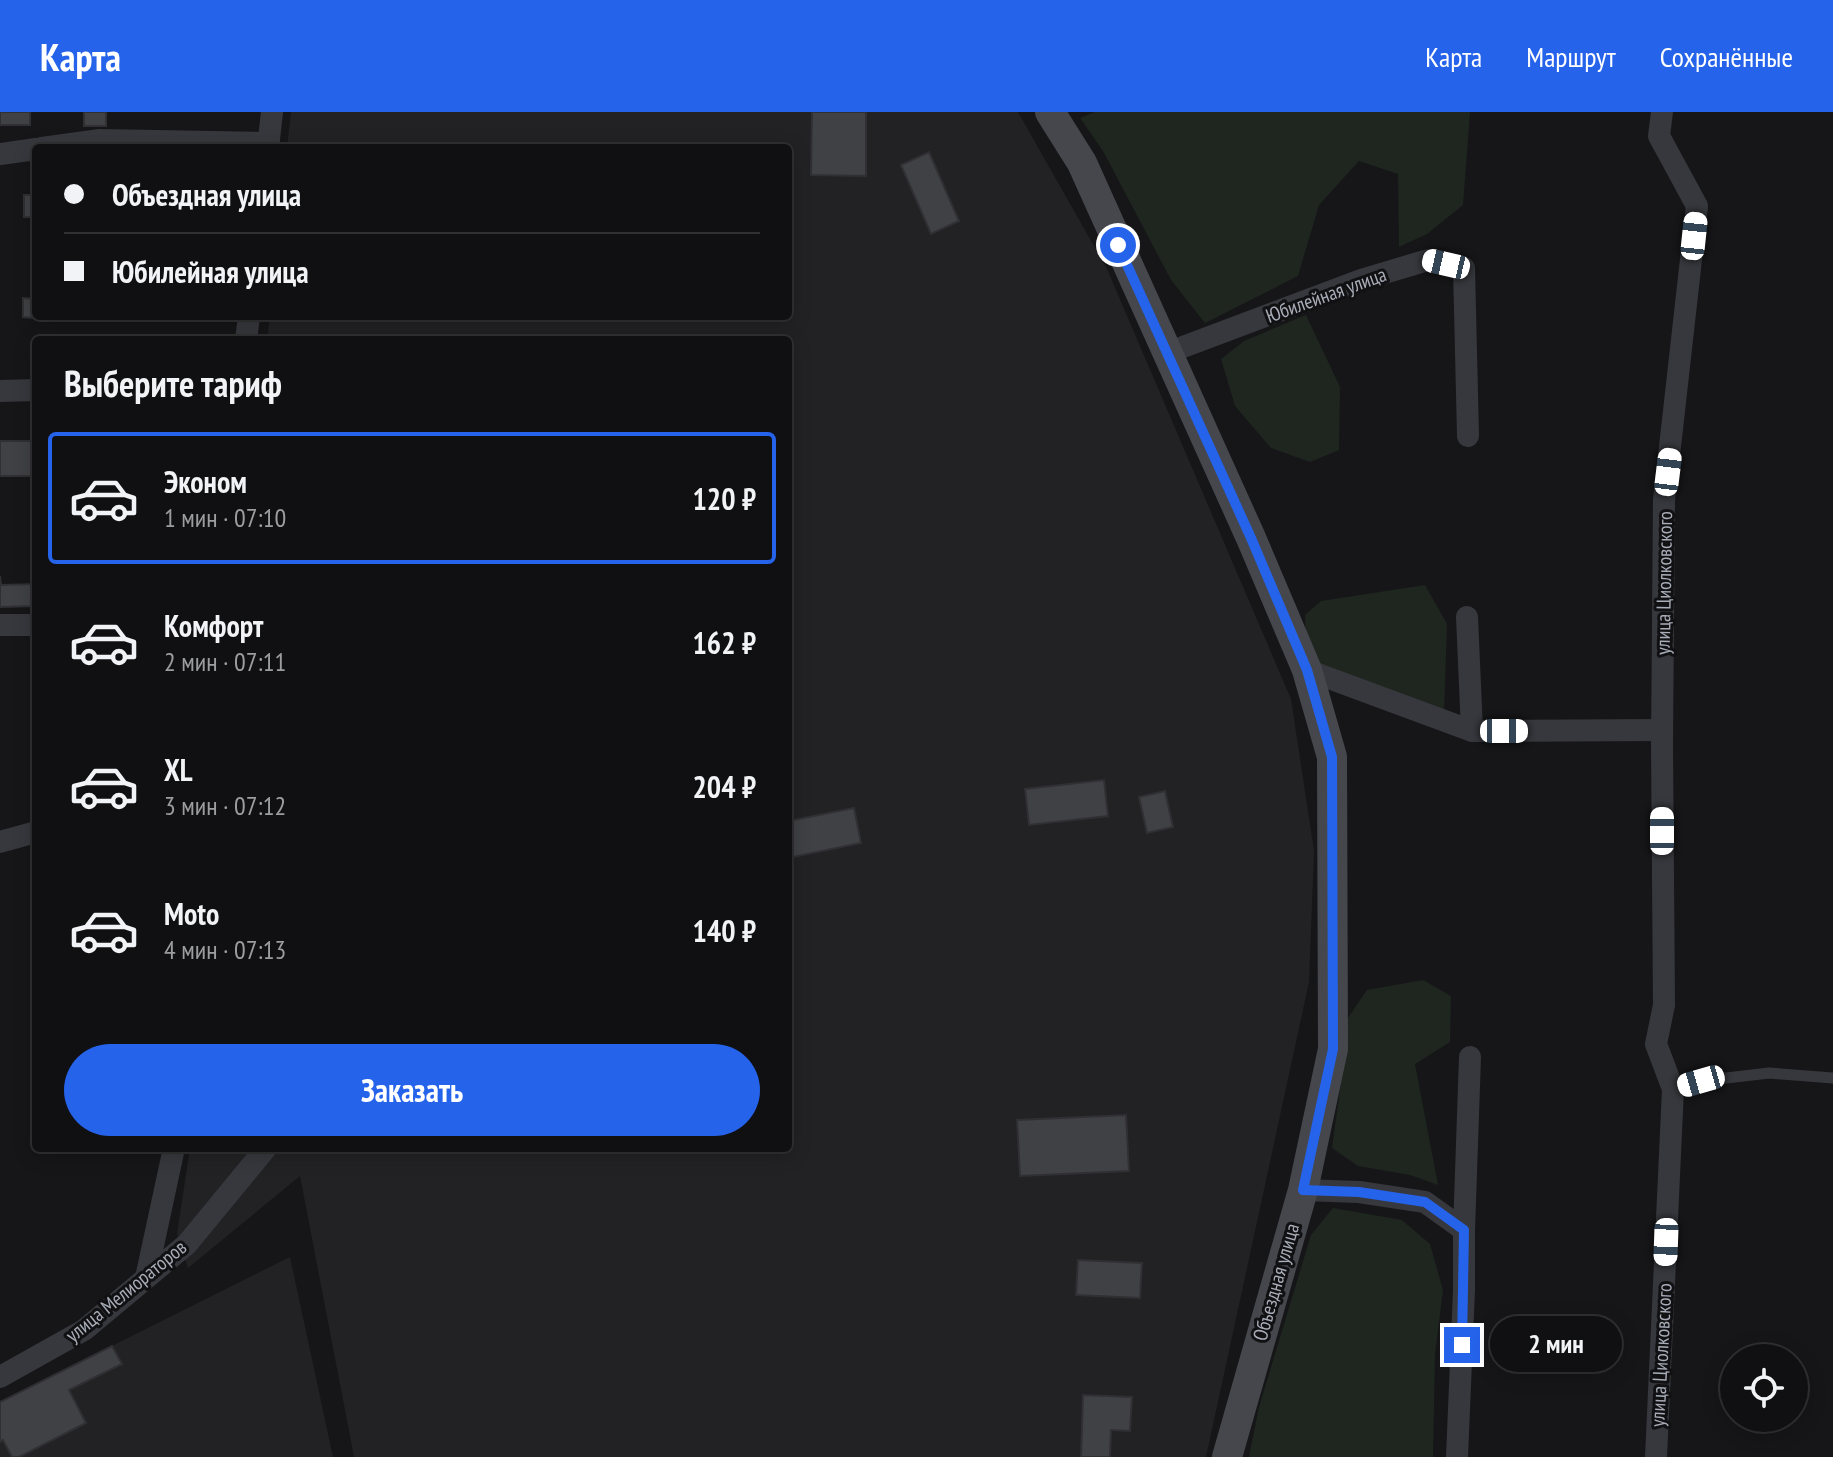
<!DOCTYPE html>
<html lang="ru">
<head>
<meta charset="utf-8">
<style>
  body { margin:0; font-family:"PT Sans Narrow",sans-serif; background:#1e1e20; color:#f1f3f6; height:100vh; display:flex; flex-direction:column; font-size:30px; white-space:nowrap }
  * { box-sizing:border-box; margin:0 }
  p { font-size:26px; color:#9c9d9f }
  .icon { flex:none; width:44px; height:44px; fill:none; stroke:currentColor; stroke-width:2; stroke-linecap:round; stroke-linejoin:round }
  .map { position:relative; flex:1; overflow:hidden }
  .sheet { position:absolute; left:32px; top:224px; width:760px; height:816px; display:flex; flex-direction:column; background:#101012; border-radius:8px; box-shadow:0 4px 20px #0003,0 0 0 2px #303032 }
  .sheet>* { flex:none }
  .top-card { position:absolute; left:32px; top:32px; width:760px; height:176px; border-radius:8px; box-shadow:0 4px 20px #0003,0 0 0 2px #303032; display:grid; align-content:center; height:176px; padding:0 32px; background:#101012 }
  .fabs { position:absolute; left:1720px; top:1232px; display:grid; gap:16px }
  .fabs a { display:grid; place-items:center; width:88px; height:88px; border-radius:50%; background:#101012; box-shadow:0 4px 20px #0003,0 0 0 2px #303032; font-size:40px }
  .end { position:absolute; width:36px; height:36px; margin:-18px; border:10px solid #2563eb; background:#fff; box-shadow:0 0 0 4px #fff }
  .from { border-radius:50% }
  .bubble { position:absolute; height:56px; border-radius:28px; background:#101012; box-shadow:0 4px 20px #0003,0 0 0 2px #303032; font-size:26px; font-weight:800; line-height:56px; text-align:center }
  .car { position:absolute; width:24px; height:48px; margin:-24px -12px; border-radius:10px; box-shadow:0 0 6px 2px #0007; background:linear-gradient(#fff 24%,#345 0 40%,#fff 0 76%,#345 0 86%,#fff 0) }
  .top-card b { display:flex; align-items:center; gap:28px; height:76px; font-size:30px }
  .top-card b+b { border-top:2px solid #303032 }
  .top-card i { width:20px; height:20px; background:#f1f3f6 }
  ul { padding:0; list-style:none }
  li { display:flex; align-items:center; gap:24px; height:132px; margin:0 16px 12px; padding:0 16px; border:4px solid transparent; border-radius:8px }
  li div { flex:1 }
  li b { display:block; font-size:30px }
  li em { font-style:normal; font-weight:800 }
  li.selected { border-color:#2563eb }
  li>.icon { width:72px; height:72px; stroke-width:1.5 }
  h2 { padding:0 32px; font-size:36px; line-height:96px }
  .button { display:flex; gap:16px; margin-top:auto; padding:16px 32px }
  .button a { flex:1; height:92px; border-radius:48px; background:#2563eb; color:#fff; font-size:32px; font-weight:800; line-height:92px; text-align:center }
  header { display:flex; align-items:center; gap:48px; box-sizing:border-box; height:112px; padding:0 40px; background:#2563eb; color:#fff }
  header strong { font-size:38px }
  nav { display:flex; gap:44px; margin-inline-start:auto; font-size:28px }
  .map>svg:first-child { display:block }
  .built { fill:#222225 }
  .green { fill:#1e261f }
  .building { fill:#404145; stroke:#303034; stroke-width:2 }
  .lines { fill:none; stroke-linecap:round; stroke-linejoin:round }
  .service { stroke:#37383d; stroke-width:11 }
  .minor { stroke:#37383d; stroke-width:22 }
  .secondary { stroke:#45474d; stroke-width:30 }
  .route { stroke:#2563eb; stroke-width:10 }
  .labels { text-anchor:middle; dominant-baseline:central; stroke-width:6; stroke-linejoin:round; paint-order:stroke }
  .street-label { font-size:20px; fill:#a8adb8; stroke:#111113 }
</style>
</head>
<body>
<header>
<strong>Карта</strong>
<nav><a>Карта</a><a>Маршрут</a><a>Сохранённые</a></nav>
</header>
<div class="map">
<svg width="1833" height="1345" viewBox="0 0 1833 1345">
  <rect width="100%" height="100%" fill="#161618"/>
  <g class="built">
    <polygon points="291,0 1018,0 1107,157 1291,587 1314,739 1309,870 1206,1345 354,1345 300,1064 188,1156 177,1122 190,1036 788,1036 788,228 267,228 270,204 788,204 788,36 287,36"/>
    <polygon points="290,1145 333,1345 0,1345 0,1290"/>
  </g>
  <g class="green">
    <polygon points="1095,0 1470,0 1463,93 1427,122 1399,135 1398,62 1359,49 1319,93 1298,164 1205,211 1171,168 1103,39 1080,6"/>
    <polygon points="1306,203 1340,275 1339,338 1310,350 1271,336 1235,294 1221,247 1244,229"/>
    <polygon points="1425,473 1447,512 1444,601 1328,575 1306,536 1305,503 1321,489"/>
    <polygon points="1423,868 1451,884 1450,930 1415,952 1438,1073 1410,1063 1358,1054 1332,1036 1340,978 1344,912 1367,878"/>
    <polygon points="1333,1096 1402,1108 1430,1132 1443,1178 1435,1242 1433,1345 1249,1345 1259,1295 1311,1123"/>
  </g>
  <g class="building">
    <rect x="0" y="0" width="30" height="13"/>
    <rect x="84" y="0" width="22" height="14"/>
    <polygon points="812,0 866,0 866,64 811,63"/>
    <polygon points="929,40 959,109 931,122 901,53"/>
    <rect x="24" y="83" width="12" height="22"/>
    <polygon points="23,186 36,187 35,206 23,205"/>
    <rect x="0" y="329" width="36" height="35"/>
    <polygon points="0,464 1,473 36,472 36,494 0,495"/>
    <polygon points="1104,668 1108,704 1029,713 1025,677"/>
    <polygon points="1165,679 1173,715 1147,721 1139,685"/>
    <polygon points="854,696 861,731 788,746 788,709"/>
    <polygon points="1126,1003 1129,1059 1020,1064 1017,1008"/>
    <polygon points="1078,1148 1142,1151 1140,1186 1076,1183"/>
    <polygon points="112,1234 122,1252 69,1278 86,1311 19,1345 12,1345 3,1328 0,1330 0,1290"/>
    <polygon points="1083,1283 1132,1285 1130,1319 1111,1318 1110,1345 1081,1345"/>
  </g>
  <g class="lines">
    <polyline class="service" points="1673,977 1701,969 1769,961 1833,966"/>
    <g class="minor">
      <polyline points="42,36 100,28 269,31"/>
      <polyline points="268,36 272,0"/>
      <polyline points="0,42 36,37"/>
      <polyline points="246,228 249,204"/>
      <polyline points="1167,241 1361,168 1428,148 1464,156 1468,324"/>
      <polyline points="0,279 36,278"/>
      <polyline points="1467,505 1472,619"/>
      <polyline points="0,513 36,513"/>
      <polyline points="1307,558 1472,619 1662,618"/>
      <polyline points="0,730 36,720"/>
      <polyline points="1303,1078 1359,1080 1425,1090 1464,1118 1464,1178 1457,1345"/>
      <polyline points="1464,1118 1470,945"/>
      <polyline points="146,1166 174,1036"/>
      <polyline points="0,1265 84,1218 187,1132 266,1036"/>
      <polyline points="1656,1345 1673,977 1656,932 1664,893 1662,632 1664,388 1697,94 1659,24 1662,0"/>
    </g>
    <polyline class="secondary" points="1050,0 1082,51 1251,426 1307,558 1332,645 1333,937 1303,1078 1227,1345"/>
  </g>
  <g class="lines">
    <polyline class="route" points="1118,133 1251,426 1307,558 1332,645 1333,937 1303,1078 1359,1080 1425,1090 1464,1118 1462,1233"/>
  </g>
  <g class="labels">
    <g class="street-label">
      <text transform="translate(1326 183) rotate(-20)">Юбилейная улица</text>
      <text transform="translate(1664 471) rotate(-89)">улица Циолковского</text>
      <text transform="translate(1276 1170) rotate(-74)">Объездная улица</text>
      <text transform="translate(126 1179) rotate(-39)">улица Мелиораторов</text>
      <text transform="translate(1661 1243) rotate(-87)">улица Циолковского</text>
    </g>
  </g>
</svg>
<div class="fabs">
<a><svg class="icon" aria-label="locate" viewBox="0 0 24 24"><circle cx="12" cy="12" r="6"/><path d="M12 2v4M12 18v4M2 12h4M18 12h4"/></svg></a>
</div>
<i class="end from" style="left:1118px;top:133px"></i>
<i class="end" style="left:1462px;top:1233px"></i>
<div class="bubble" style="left:1490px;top:1204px;width:132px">2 мин</div>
<i class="car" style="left:1694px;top:124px;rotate:6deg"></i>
<i class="car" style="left:1446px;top:152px;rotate:283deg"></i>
<i class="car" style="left:1668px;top:360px;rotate:7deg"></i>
<i class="car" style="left:1504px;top:619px;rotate:90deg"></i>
<i class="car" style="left:1662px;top:719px;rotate:0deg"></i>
<i class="car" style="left:1701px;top:969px;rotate:254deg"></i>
<i class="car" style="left:1666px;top:1130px;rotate:182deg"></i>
<div class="top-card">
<b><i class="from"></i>Объездная улица</b>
<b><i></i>Юбилейная улица</b>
</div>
<section class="sheet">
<h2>Выберите тариф</h2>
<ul>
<li class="selected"><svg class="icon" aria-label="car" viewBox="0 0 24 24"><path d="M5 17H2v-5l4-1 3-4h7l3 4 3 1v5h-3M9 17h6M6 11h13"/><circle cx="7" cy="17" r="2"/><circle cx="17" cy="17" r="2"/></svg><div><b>Эконом</b><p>1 мин · 07:10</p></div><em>120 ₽</em></li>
<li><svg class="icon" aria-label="car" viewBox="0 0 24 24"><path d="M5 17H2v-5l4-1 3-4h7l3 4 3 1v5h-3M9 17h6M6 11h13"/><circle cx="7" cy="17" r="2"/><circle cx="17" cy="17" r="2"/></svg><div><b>Комфорт</b><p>2 мин · 07:11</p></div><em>162 ₽</em></li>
<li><svg class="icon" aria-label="car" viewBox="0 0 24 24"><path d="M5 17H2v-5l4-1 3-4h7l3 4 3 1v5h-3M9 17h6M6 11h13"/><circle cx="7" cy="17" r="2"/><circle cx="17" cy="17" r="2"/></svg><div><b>XL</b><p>3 мин · 07:12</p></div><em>204 ₽</em></li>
<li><svg class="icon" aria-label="car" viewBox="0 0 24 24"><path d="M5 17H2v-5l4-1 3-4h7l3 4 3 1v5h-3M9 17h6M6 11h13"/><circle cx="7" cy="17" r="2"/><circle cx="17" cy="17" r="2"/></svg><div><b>Moto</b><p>4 мин · 07:13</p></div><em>140 ₽</em></li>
</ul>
<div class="button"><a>Заказать</a></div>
</section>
</div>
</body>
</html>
